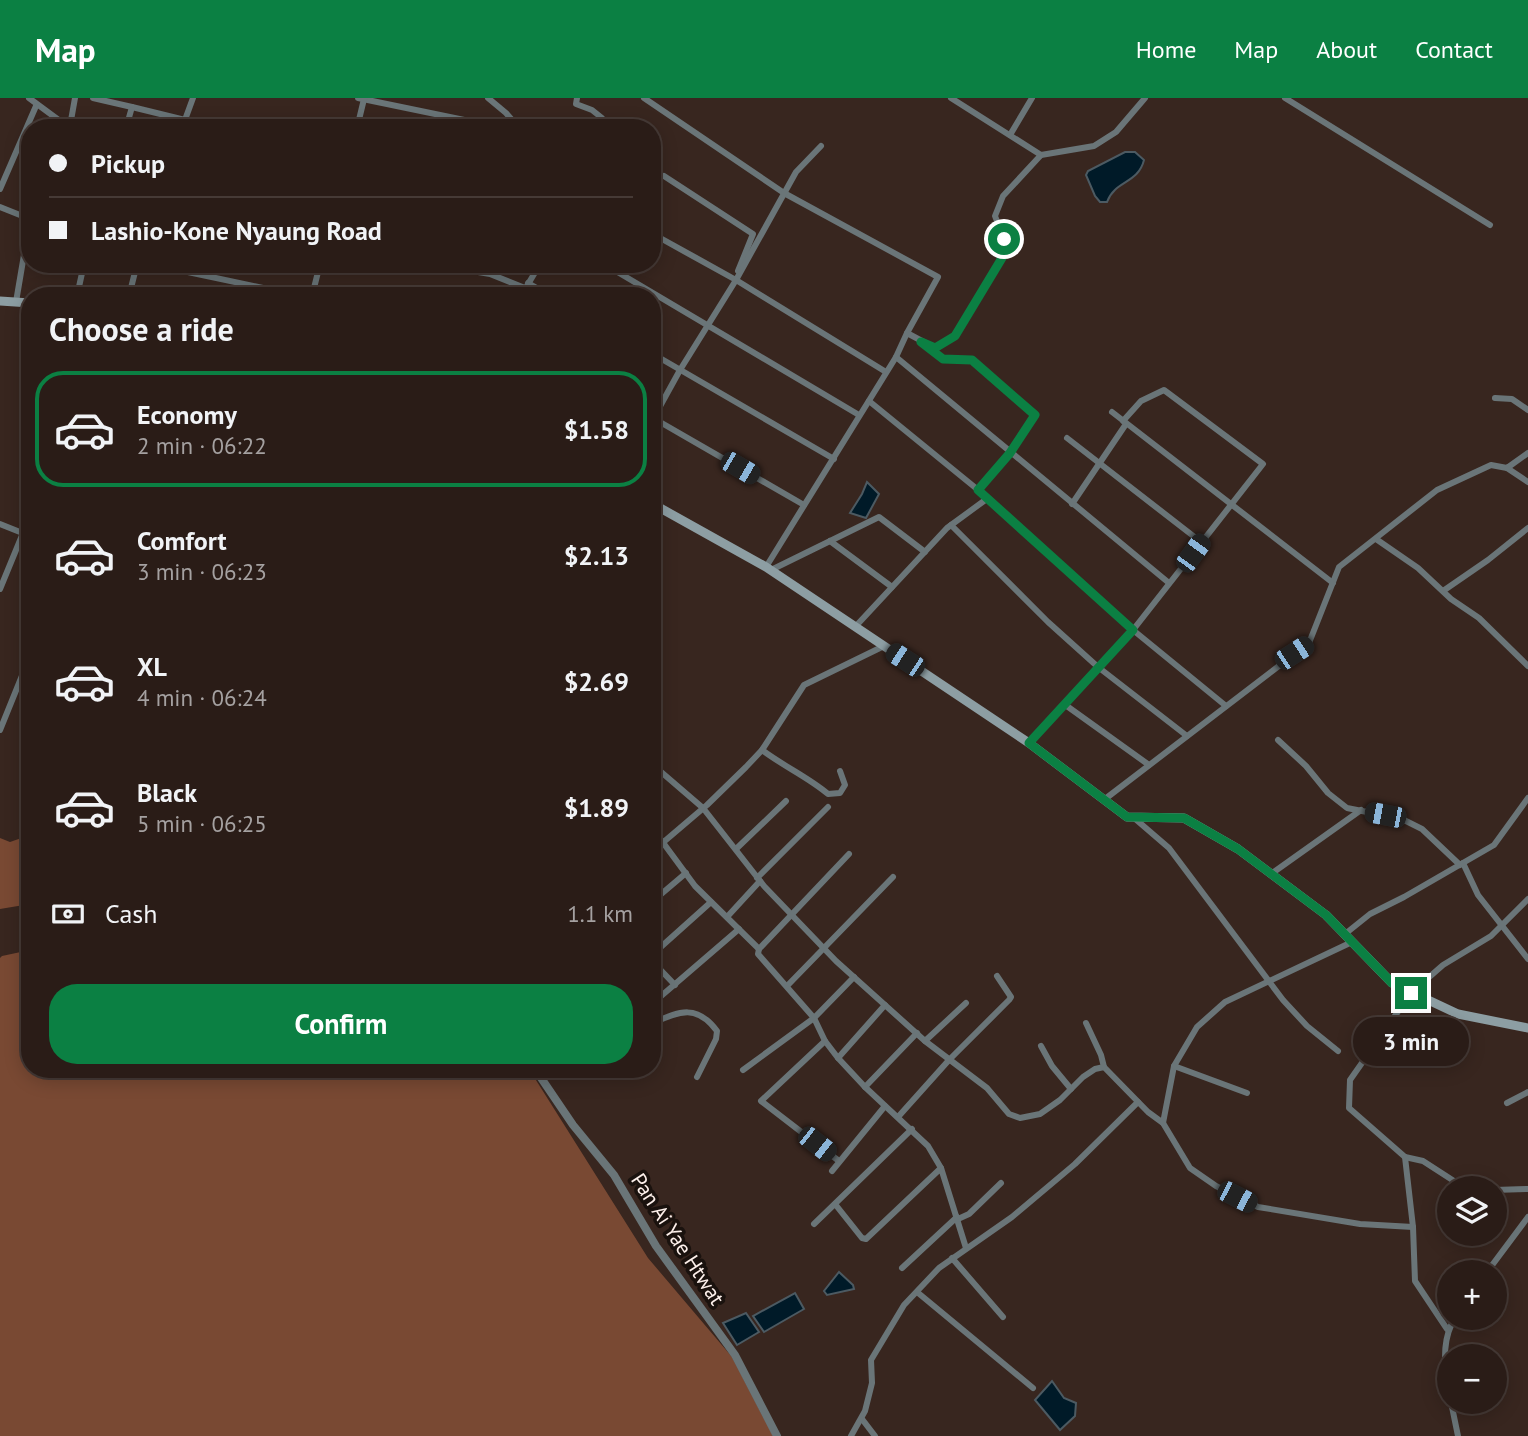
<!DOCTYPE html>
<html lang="en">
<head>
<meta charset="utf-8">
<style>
  body { margin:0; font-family:"PT Sans",sans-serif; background:#322520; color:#f1f3f6; height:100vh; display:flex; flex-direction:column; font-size:26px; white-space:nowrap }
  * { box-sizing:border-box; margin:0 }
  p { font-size:23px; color:#a5a1a1 }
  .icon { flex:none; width:38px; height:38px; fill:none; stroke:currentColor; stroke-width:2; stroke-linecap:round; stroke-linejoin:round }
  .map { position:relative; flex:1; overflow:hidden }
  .sheet { position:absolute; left:21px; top:189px; width:640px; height:791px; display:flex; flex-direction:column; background:#2a1c17; border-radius:28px; box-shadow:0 4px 18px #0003,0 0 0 2px #463a36 }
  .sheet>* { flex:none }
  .guide { position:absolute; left:21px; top:21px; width:640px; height:154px; border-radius:28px; box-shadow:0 4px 18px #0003,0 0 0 2px #463a36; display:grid; align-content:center; height:154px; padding:0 28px; background:#2a1c17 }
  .buttons { position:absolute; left:1437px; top:1078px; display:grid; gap:14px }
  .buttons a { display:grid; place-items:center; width:70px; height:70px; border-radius:50%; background:#2a1c17; box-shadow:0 4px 18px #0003,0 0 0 2px #463a36; font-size:35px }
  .end { position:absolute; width:32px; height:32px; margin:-16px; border:9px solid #0b8043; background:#fff; box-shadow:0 0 0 4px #fff }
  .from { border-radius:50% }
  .bubble { position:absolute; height:49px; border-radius:24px; background:#2a1c17; box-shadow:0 4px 18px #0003,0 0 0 2px #463a36; font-size:23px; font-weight:700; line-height:49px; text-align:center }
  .car { position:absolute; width:21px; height:42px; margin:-21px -10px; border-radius:9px; box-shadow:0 0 5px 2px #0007; background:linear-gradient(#222 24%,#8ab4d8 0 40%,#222 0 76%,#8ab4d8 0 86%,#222 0) }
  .guide b { display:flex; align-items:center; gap:24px; height:66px; font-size:26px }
  .guide b+b { border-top:2px solid #463a36 }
  .guide i { width:18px; height:18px; background:#f1f3f6 }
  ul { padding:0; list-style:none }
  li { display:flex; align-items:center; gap:21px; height:116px; margin:0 14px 10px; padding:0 14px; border:4px solid transparent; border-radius:28px }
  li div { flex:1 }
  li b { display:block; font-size:26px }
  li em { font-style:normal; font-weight:700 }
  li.selected { border-color:#0b8043 }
  li>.icon { width:63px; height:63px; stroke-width:1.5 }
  h2 { padding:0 28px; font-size:32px; line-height:84px }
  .pay { display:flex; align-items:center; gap:18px; height:77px; padding:0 28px; font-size:26px }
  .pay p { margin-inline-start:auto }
  .cta { display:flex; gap:14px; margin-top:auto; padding:14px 28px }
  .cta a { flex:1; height:80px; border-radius:28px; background:#0b8043; color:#fff; font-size:28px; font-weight:700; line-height:80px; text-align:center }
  header { display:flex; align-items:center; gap:42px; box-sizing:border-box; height:98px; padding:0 35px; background:#0b8043; color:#fff }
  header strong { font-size:33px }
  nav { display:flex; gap:38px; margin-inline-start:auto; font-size:24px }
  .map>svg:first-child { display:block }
  .forest { fill:#794933 }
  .water { fill:#001a28; stroke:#4c5a62; stroke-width:2 }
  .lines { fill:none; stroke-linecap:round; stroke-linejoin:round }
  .minor { stroke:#6a7578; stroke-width:6 }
  .tertiary { stroke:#6a7578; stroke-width:8 }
  .secondary { stroke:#8d9ea3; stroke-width:9 }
  .route { stroke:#0b8043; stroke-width:9 }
  .labels { text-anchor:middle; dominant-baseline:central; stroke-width:7; stroke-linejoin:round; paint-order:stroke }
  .street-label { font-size:21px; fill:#fdf0eb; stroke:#1a120e }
</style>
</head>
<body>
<header>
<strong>Map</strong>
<nav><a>Home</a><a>Map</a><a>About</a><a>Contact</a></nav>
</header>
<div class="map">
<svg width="1528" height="1338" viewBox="0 0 1528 1338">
  <rect width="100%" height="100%" fill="#38261f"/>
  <g class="forest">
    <polygon points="30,737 30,806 0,811 0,740 10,744"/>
    <polygon points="30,852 30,971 529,971 648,1160 732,1259 773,1338 0,1338 0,860 2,858"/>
  </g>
  <g class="water">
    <path d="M1125,54H1135L1144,62C1138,86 1115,82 1107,104H1100L1095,98L1086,77L1088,73Z"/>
    <polygon points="867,384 879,396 866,420 850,415 862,396"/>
    <polygon points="839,1174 853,1187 854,1191 827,1197 824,1193"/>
    <polygon points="795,1195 804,1211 764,1234 753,1218"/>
    <polygon points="746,1215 759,1234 737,1247 723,1225"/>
    <polygon points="1052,1283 1064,1300 1076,1305 1075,1318 1060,1332 1035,1302"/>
  </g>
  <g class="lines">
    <g class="minor">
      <polyline points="29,0 60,23 71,26"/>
      <polyline points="93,0 132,9"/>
      <polyline points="358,0 503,30"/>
      <polyline points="488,0 506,15 519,30"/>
      <polyline points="577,0 576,6 592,12 602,20 601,30"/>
      <polyline points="644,0 784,95 938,179 907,235"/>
      <polyline points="951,0 1041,57"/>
      <polyline points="1285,0 1490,127"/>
      <polyline points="70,28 75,0"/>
      <polyline points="126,30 132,9 185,22 231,30"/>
      <polyline points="182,30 193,0"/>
      <polyline points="357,30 364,1"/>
      <polyline points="1010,37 1032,0"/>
      <polyline points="664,78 753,136 738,173"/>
      <polyline points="0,91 36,8"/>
      <polyline points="0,109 30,121"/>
      <polyline points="653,136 736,182 886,274"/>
      <polyline points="150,166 301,198"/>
      <polyline points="431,166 490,176 525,190"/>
      <polyline points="604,166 859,317"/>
      <polyline points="528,185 551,198"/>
      <polyline points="77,198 84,166"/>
      <polyline points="129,198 137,166"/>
      <polyline points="312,198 320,166"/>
      <polyline points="521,198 540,166"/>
      <polyline points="16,204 26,145 30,135"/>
      <polyline points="928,250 943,261 972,262 1035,317 1010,355 978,392"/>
      <polyline points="653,256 834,361"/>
      <polyline points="896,259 1169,485"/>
      <polyline points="1495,300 1512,301 1528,312"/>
      <polyline points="869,303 988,400 1133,532 1226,608"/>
      <polyline points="1112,314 1333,485"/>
      <polyline points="653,320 804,407"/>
      <polyline points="653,321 680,272 736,182 796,74 821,48"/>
      <polyline points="1067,340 1201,444"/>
      <polyline points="1507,370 1528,384"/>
      <polyline points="1072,406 1126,326"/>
      <polyline points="0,426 30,438"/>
      <polyline points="951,427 1048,524 1098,569 1187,638"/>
      <polyline points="1376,441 1418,470 1451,501 1479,520 1528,568"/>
      <polyline points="830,443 892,489"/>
      <polyline points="766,469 896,259 907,235 935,250 955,238 1002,160 1004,141 995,118 1003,98 1041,57 1094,48 1116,34 1145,0"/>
      <polyline points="771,472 879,419 925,454"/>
      <polyline points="0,491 30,418"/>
      <polyline points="1443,493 1488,462 1528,430"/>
      <polyline points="855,529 947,430 988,400"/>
      <polyline points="1064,606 1149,667"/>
      <polyline points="0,632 30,558"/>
      <polyline points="1278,642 1306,668 1328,695 1347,710 1402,721 1422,731 1460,767"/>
      <polyline points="1029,645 1133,532 1263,366 1164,292 1141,303 1123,323"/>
      <path d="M762,652C783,668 808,679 828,696L840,695L845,687L840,673"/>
      <polyline points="653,667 703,710 764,788 836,863 925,943 987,990 1009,1016 1020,1020 1040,1016 1060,1002 1083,979 1095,971 1104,969 1148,1014 1163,1025"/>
      <polyline points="1105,701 1309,545 1339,469 1437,392 1491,367 1507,370 1528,355"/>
      <polyline points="1133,719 1169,750 1283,902 1307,928 1338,953"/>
      <polyline points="653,731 695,788 759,851"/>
      <polyline points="736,751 786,703"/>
      <polyline points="653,753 707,707 746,669 762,652 804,587 884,548"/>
      <polyline points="849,756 759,851 758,856 814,920 825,943 838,960 865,989 928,1048 941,1070"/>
      <polyline points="1463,765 1478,797 1528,861"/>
      <polyline points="1271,776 1361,712"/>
      <polyline points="757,780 828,709"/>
      <polyline points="653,803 686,775"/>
      <polyline points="727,819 760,783"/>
      <polyline points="1345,836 1370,816 1404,799 1494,747 1528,700"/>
      <polyline points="1352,844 1225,904 1197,929 1174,968 1163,1025 1190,1070 1216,1088 1258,1109 1360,1126 1413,1129"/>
      <polyline points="653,856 711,804"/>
      <polyline points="653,864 675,887"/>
      <polyline points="787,888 893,779"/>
      <polyline points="653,905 739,831"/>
      <path d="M653,925C680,913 697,906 717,933L716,941L697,979"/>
      <polyline points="1086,925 1101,957 1104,969"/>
      <polyline points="825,943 761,1003 839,1063"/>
      <polyline points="925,943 966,905"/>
      <polyline points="1041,948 1052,968 1071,991"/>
      <polyline points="838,960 885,907"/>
      <polyline points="1174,968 1247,995"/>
      <polyline points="743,972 814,920 854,879"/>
      <polyline points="865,989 917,935"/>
      <polyline points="1507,1005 1528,994"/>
      <polyline points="898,1019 949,962 1009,902 1011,899 997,878"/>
      <polyline points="1405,1059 1423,1063 1457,1085 1478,1090"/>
      <polyline points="832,1073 885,1008"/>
      <polyline points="1494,1092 1528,1091"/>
      <polyline points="835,1106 862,1140 866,1141 941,1070 966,1150"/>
      <polyline points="958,1121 969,1116 1001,1085"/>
      <polyline points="814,1126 912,1031"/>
      <polyline points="952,1160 1003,1219"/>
      <polyline points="902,1170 957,1119"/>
      <polyline points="1487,1174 1528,1119"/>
      <polyline points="917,1194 1033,1290"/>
      <polyline points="1447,1231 1415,1183 1413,1129 1405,1059 1349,1010 1350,982 1411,895 1443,867 1491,838 1528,801"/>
      <path d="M1449,1293C1444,1270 1442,1240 1455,1220"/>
      <polyline points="1451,1304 1458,1338"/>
      <polyline points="862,1321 875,1338"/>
      <polyline points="851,1338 865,1313 872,1285 871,1262 904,1207 939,1170 1012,1119 1075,1066 1138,1004"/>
    </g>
    <polyline class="tertiary" points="535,971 573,1027 614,1077 656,1148 735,1257 777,1338"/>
    <g class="secondary">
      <polyline points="0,203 30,205"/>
      <polyline points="653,406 766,469 1029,645 1127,719 1184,720 1238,751 1326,817 1392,885 1458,916 1528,930"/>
    </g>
  </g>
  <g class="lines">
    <polyline class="route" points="1004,141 1002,160 955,238 935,250 921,244 943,261 972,262 1035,317 1010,355 978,392 1133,532 1029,645 1127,719 1184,720 1238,751 1326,817 1392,885 1411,895"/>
  </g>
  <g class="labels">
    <g class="street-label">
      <text transform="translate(678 1141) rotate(57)">Pan Ai Yae Htwat</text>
    </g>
  </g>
</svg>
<div class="buttons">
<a><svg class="icon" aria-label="layers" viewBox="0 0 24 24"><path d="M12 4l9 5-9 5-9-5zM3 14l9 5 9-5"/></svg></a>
<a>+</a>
<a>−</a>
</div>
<i class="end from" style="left:1004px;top:141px"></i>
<i class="end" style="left:1411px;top:895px"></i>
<div class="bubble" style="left:1353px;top:919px;width:116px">3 min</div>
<i class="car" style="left:740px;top:370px;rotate:120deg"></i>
<i class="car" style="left:1193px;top:455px;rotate:36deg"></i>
<i class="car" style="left:1294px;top:555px;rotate:57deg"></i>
<i class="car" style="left:905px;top:562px;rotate:303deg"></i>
<i class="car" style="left:1385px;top:717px;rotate:281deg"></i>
<i class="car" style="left:817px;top:1046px;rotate:128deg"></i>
<i class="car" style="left:1237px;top:1099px;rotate:117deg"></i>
<div class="guide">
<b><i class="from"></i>Pickup</b>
<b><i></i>Lashio-Kone Nyaung Road</b>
</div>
<section class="sheet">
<h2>Choose a ride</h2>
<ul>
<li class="selected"><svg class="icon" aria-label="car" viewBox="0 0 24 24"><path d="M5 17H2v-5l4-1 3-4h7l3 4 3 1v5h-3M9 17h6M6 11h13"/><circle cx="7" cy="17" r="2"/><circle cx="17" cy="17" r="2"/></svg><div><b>Economy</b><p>2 min · 06:22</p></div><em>$1.58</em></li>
<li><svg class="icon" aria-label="car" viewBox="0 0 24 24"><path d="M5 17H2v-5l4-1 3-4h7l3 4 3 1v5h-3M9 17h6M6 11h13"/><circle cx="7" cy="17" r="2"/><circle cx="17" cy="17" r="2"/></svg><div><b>Comfort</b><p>3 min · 06:23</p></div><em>$2.13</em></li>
<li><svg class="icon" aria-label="car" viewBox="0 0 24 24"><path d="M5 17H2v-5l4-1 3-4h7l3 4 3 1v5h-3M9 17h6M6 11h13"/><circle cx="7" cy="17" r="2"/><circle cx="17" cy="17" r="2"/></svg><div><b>XL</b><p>4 min · 06:24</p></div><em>$2.69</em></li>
<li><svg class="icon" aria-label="car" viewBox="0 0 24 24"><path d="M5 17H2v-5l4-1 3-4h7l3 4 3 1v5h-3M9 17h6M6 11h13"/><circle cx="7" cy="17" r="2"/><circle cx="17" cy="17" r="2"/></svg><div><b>Black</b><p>5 min · 06:25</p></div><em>$1.89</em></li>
</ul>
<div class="pay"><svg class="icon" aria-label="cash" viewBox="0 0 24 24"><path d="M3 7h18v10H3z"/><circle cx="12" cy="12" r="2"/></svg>Cash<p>1.1 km</p></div>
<div class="cta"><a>Confirm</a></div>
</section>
</div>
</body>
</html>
